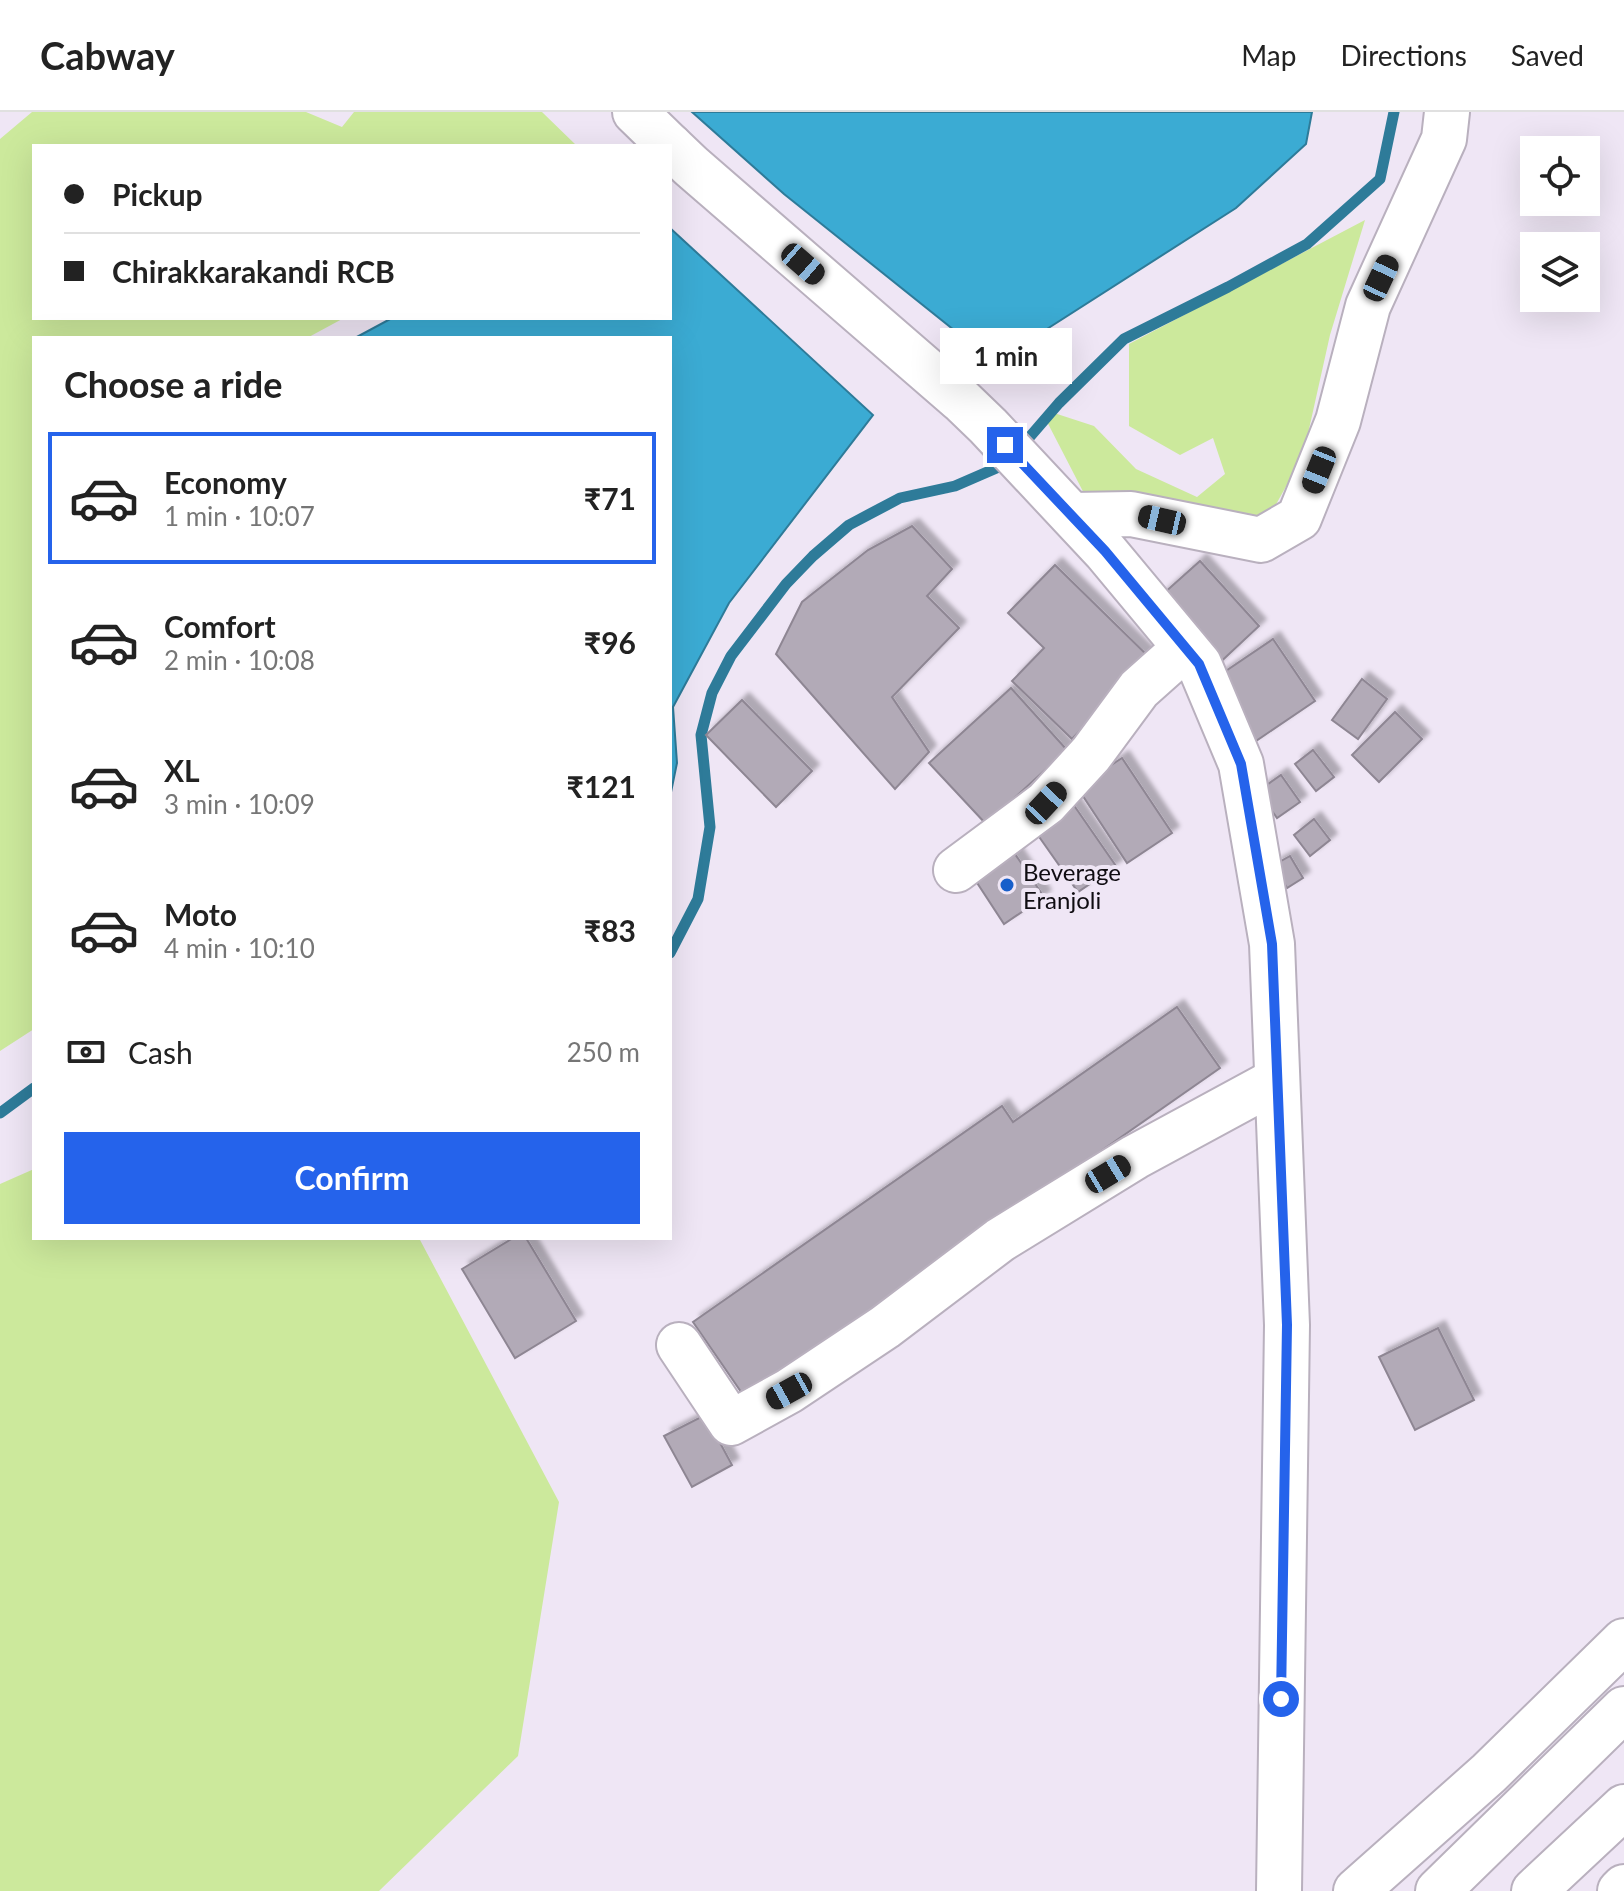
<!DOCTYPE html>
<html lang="en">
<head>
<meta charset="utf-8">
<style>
  body { margin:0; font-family:Lato,sans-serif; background:#f6f6f6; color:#222; height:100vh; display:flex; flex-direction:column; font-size:30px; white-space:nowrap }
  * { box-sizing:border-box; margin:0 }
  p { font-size:26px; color:#767676 }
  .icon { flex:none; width:44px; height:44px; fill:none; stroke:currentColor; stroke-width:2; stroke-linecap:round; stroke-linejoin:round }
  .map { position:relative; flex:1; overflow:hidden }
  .sheet { position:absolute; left:32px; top:224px; width:640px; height:904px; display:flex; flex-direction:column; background:#fff; border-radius:0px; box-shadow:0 8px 32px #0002 }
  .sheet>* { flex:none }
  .hud { position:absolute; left:32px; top:32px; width:640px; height:176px; border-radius:0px; box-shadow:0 8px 32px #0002; display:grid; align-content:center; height:176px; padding:0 32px; background:#fff }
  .tools { position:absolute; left:1520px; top:24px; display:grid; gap:16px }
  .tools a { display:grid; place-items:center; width:80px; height:80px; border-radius:0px; background:#fff; box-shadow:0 8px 32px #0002; font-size:40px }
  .end { position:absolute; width:36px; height:36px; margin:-18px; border:10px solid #2563eb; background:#fff; box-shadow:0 0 0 4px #fff }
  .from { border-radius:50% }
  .bubble { position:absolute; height:56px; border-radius:0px; background:#fff; box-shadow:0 8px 32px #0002; font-size:26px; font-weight:700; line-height:56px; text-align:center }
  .car { position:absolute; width:24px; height:48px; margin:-24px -12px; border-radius:10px; box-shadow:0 0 6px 2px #0007; background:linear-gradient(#222 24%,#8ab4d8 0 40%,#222 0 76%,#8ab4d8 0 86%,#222 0) }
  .hud b { display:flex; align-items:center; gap:28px; height:76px; font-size:30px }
  .hud b+b { border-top:2px solid #e0e0e0 }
  .hud i { width:20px; height:20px; background:#222 }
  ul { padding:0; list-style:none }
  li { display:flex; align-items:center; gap:24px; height:132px; margin:0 16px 12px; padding:0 16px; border:4px solid transparent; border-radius:0px }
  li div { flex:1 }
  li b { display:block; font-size:30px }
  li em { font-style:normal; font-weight:700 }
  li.on { border-color:#2563eb }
  li>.icon { width:72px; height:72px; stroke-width:1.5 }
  h2 { padding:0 32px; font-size:36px; line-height:96px }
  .pay { display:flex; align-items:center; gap:20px; height:88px; padding:0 32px; font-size:30px }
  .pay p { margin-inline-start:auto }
  .action { display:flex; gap:16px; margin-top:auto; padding:16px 32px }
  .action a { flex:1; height:92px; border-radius:0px; background:#2563eb; color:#fff; font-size:32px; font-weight:700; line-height:92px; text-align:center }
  header { display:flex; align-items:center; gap:48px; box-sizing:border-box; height:112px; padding:0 40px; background:#fff; border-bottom:2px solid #e0e0e0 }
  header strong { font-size:38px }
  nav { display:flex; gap:44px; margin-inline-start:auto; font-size:28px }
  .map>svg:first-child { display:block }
  .green { fill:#cce99c }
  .water { fill:#3babd3; stroke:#2e7b99; stroke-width:2 }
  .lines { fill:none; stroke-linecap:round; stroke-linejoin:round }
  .stream { stroke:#2e7b99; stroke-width:11 }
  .building { fill:#b2aab7; stroke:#8e8693; stroke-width:2; filter:url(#shadow) }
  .minor-casing { stroke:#b9b0be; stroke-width:48 }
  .highway-casing { stroke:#b9b0be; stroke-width:48 }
  .minor { stroke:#fff; stroke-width:44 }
  .highway { stroke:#fff; stroke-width:44 }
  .route { stroke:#2563eb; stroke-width:10 }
  .poi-dot { fill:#175fca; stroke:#efe6f5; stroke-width:3 }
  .labels { text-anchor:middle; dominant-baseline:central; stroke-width:8; stroke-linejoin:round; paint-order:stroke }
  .poi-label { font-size:24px; fill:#0f0c11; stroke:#efe6f5; text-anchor:start }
</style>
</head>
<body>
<header>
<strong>Cabway</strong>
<nav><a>Map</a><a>Directions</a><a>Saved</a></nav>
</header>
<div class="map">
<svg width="1624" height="1779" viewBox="0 0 1624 1779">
  <defs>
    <filter id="shadow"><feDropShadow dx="7" dy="-7" stdDeviation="2" flood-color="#0004"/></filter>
  </defs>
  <rect width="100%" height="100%" fill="#efe6f5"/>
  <g class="green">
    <polygon points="32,0 306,0 342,15 354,0 542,0 577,34 34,34 34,206 344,206 307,226 34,226 34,917 0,939 0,27"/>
    <polygon points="1365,108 1330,223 1303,344 1245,448 1215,433 1090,393 1043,302 1051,300 1094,314 1136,357 1197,385 1225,362 1213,326 1180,343 1129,314 1129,232"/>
    <polygon points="34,1057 34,1126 419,1126 559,1390 518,1644 379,1779 0,1779 0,1072"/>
  </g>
  <g class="water">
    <polygon points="692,0 1312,0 1306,32 1236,96 1025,231 959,222 784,82"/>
    <polygon points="670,116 873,303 729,491 673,595 677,651 670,685 670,226 355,226 392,206 670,206"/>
  </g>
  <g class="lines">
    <g class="stream">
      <polyline points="1021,335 1059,291 1124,227 1228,175 1307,132 1380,67 1394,0"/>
      <polyline points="670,841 698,787 710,715 701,623 712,581 731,544 786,472 813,444 849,413 900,386 955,374 1008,351"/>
      <polyline points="0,1001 34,976"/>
    </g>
  </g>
  <g class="building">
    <polygon points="912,414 952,457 927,484 959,516 892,585 929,640 895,677 776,542 802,490 868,438"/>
    <polygon points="1200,449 1259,514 1213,557 1154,490"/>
    <polygon points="1055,453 1150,546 1072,627 1012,569 1044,536 1008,501"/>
    <polygon points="1273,527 1315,589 1253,631 1211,569"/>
    <polygon points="1362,567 1387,587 1358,627 1332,608"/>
    <polygon points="1011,576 1067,638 986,712 929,651"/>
    <polygon points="742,588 812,659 776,695 706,623"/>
    <polygon points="1395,600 1422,627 1379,670 1352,643"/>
    <polygon points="1313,638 1334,665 1316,679 1295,652"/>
    <polygon points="1122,646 1172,721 1127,751 1077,675"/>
    <polygon points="1281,663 1300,690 1277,706 1258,679"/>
    <polygon points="1073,692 1116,754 1078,780 1035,719"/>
    <polygon points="1314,707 1330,728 1310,744 1294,723"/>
    <polygon points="1009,733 1044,785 1004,812 970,760"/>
    <polygon points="1290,744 1303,766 1287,776 1274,753"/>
    <polygon points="1177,895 1220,956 746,1287 693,1210 1002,994 1013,1010"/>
    <polygon points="513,1126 526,1126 576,1209 515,1246 462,1157"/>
    <polygon points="1438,1216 1474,1288 1415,1318 1379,1245"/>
    <polygon points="705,1303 732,1353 692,1375 664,1324"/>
  </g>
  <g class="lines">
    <g class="minor-casing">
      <g id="minor">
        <polyline points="635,0 670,34"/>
        <polyline points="670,34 691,54 961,288 988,314 1105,439 1199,552 1241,652 1272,832 1287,1213 1279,1779"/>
        <polyline points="1072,403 1131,402 1261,428 1299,406 1338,309 1368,194 1444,27 1447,0"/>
        <polyline points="956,758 1046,691 1091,642 1139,577 1185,536"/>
        <polyline points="679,1233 731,1311 789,1279 885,1215 1000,1128 1135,1045 1277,968"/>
      </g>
    </g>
    <g class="highway-casing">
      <g id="highway">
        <polyline points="1356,1779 1489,1661 1624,1529"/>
        <polyline points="1438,1779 1624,1597"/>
        <polyline points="1534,1779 1624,1695"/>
        <polyline points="1620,1779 1624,1775"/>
      </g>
    </g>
    <use href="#minor" class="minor"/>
    <use href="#highway" class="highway"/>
  </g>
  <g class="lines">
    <polyline class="route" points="1005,333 1105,439 1199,552 1241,652 1272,832 1287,1213 1281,1587"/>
  </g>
  <circle class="poi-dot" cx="1007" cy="773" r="8"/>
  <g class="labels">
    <g class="poi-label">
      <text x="1023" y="759">Beverage<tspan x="1023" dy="28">Eranjoli</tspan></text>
    </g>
  </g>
</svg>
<div class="tools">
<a><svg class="icon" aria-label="locate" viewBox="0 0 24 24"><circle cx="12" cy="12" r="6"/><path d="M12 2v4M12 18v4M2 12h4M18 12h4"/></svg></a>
<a><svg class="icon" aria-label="layers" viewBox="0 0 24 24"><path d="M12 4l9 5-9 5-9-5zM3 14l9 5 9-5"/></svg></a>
</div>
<i class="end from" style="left:1281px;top:1587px"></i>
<i class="end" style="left:1005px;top:333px"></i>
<div class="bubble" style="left:940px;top:216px;width:132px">1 min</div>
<i class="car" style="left:803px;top:152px;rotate:131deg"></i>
<i class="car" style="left:1381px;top:166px;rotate:25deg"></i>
<i class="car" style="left:1319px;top:358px;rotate:202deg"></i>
<i class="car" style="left:1162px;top:408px;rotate:283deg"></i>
<i class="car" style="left:1046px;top:691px;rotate:43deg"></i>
<i class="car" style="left:1108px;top:1062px;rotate:59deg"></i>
<i class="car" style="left:789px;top:1279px;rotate:241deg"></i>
<div class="hud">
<b><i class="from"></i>Pickup</b>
<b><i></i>Chirakkarakandi RCB</b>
</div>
<section class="sheet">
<h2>Choose a ride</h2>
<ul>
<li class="on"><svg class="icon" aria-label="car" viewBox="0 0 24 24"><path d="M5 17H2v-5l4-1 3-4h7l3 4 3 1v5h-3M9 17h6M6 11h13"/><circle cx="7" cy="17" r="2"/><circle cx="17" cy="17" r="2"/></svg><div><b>Economy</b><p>1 min · 10:07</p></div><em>₹71</em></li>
<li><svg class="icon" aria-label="car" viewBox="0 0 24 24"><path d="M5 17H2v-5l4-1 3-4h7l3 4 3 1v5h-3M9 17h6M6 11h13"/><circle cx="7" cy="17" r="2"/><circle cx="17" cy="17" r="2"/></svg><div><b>Comfort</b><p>2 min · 10:08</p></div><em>₹96</em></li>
<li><svg class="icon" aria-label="car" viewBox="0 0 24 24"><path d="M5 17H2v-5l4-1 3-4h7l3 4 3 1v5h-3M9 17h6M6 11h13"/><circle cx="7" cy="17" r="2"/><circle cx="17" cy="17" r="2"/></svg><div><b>XL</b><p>3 min · 10:09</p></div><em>₹121</em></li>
<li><svg class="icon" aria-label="car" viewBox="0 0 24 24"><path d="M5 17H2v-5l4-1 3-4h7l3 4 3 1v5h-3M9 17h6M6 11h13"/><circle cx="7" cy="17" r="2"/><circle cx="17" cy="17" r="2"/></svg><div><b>Moto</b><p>4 min · 10:10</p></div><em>₹83</em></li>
</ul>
<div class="pay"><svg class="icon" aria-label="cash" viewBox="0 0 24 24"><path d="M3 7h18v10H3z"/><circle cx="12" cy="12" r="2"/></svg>Cash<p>250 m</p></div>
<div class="action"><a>Confirm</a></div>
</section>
</div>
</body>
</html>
